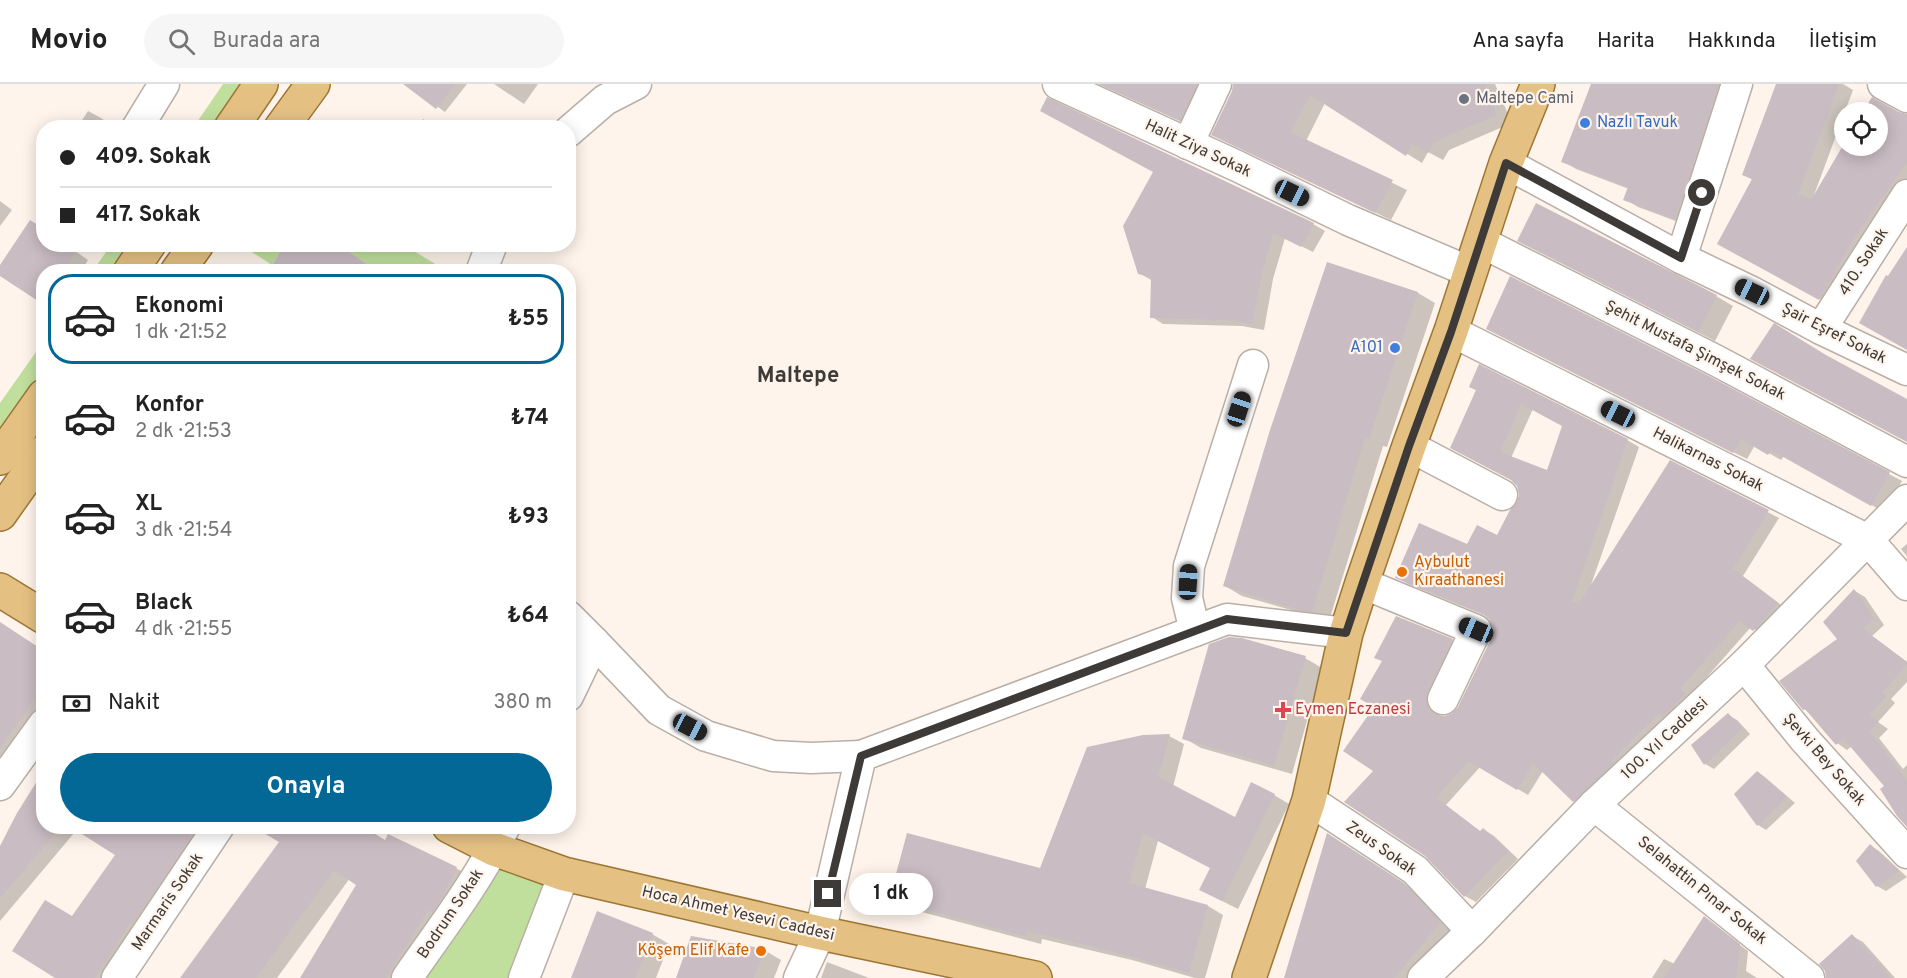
<!DOCTYPE html>
<html lang="tr">
<head>
<meta charset="utf-8">
<style>
  body { margin:0; font-family:Overpass,sans-serif; background:#f6f6f6; color:#222; height:100vh; display:flex; flex-direction:column; font-size:22px; white-space:nowrap }
  * { box-sizing:border-box; margin:0 }
  p { font-size:20px; color:#767676 }
  .icon { flex:none; width:33px; height:33px; fill:none; stroke:currentColor; stroke-width:2; stroke-linecap:round; stroke-linejoin:round }
  .map { position:relative; flex:1; overflow:hidden }
  .side { position:absolute; left:36px; top:180px; width:540px; height:570px; display:flex; flex-direction:column; background:#fff; border-radius:24px; box-shadow:0 3px 15px #0003 }
  .side>* { flex:none }
  .guide { position:absolute; left:36px; top:36px; width:540px; height:132px; border-radius:24px; box-shadow:0 3px 15px #0003; display:grid; align-content:center; height:132px; padding:0 24px; background:#fff }
  .fabs { position:absolute; left:1834px; top:18px; display:grid; gap:12px }
  .fabs a { display:grid; place-items:center; width:54px; height:54px; border-radius:50%; background:#fff; box-shadow:0 3px 15px #0003; font-size:30px }
  .end { position:absolute; width:27px; height:27px; margin:-14px; border:8px solid #3e3a37; background:#fff; box-shadow:0 0 0 3px #fff }
  .from { border-radius:50% }
  .bubble { position:absolute; height:42px; border-radius:21px; background:#fff; box-shadow:0 3px 15px #0003; font-size:20px; font-weight:700; line-height:42px; text-align:center }
  .car { position:absolute; width:18px; height:36px; margin:-18px -9px; border-radius:8px; box-shadow:0 0 4px 2px #0007; background:linear-gradient(#222 24%,#8ab4d8 0 40%,#222 0 76%,#8ab4d8 0 86%,#222 0) }
  .guide b { display:flex; align-items:center; gap:21px; height:57px; font-size:22px }
  .guide b+b { border-top:2px solid #e0e0e0 }
  .guide i { width:15px; height:15px; background:#222 }
  ul { padding:10px 0 0; list-style:none }
  li { display:flex; align-items:center; gap:18px; height:90px; margin:0 12px 9px; padding:0 12px; border:3px solid transparent; border-radius:24px }
  li div { flex:1 }
  li b { display:block; font-size:22px }
  li em { font-style:normal; font-weight:700 }
  li.current { border-color:#036896 }
  li>.icon { width:54px; height:54px; stroke-width:1.5 }
  .pay { display:flex; align-items:center; gap:15px; height:66px; padding:0 24px; font-size:22px }
  .pay p { margin-inline-start:auto }
  .primary-button { display:flex; gap:12px; margin-top:auto; padding:12px 24px }
  .primary-button a { flex:1; height:69px; border-radius:36px; background:#036896; color:#fff; font-size:24px; font-weight:700; line-height:69px; text-align:center }
  header { display:flex; align-items:center; gap:36px; box-sizing:border-box; height:84px; padding:0 30px; background:#fff; border-bottom:2px solid #e0e0e0 }
  header strong { font-size:28px }
  nav { display:flex; gap:33px; margin-inline-start:auto; font-size:21px }
  .search { width:420px; height:54px; background:#f6f6f6; display:flex; align-items:center; gap:15px; box-sizing:border-box; padding:0 21px; border-radius:33px; color:#767676; font-size:22px }
  .map>svg:first-child { display:block }
  .green { fill:#c0df9d }
  .shadow { fill:#0003; fill-rule:evenodd }
  .building { fill:#c9bcc2; fill-rule:evenodd }
  .lines { fill:none; stroke-linecap:round; stroke-linejoin:round }
  .minor-casing { stroke:#b9afa6; stroke-width:33 }
  .major-casing { stroke:#9e7633; stroke-width:36 }
  .path { stroke:#afa7a1; stroke-width:4; stroke-dasharray:3 3; stroke-linecap:butt }
  .minor { stroke:#fff; stroke-width:30 }
  .major { stroke:#e4c083; stroke-width:33 }
  .route { stroke:#3e3a37; stroke-width:8 }
  .worship-dot { fill:#6b7280; stroke:#fef4eb; stroke-width:2 }
  .shop-dot { fill:#3f7fe0; stroke:#fef4eb; stroke-width:2 }
  .food-dot { fill:#e8710a; stroke:#fef4eb; stroke-width:2 }
  .health-dot { fill:#e0444e; stroke:#fef4eb; stroke-width:2 }
  .labels { text-anchor:middle; dominant-baseline:central; stroke-width:4.5; stroke-linejoin:round; paint-order:stroke }
  .worship-label { font-size:16px; fill:#5b616d; stroke:#fef4eb; text-anchor:start }
  .shop-label { font-size:16px; fill:#366cbe; stroke:#fef4eb; text-anchor:start }
  .street-label { font-size:16px; fill:#3e3a37; stroke:#fef4eb }
  .food-label { font-size:16px; fill:#c56008; stroke:#fef4eb; text-anchor:start }
  .health-label { font-size:16px; fill:#be3a42; stroke:#fef4eb; text-anchor:start }
  .district-label { font-size:22px; font-weight:bold; fill:#3e3a37; stroke:#fef4eb }
</style>
</head>
<body>
<header>
<strong>Movio</strong>
<div class="search"><svg class="icon" aria-label="search" viewBox="0 0 24 24"><circle cx="10" cy="10" r="6"/><path d="M15 15l6 6"/></svg>Burada ara</div>
<nav><a>Ana sayfa</a><a>Harita</a><a>Hakkında</a><a>İletişim</a></nav>
</header>
<div class="map">
<svg width="1907" height="894" viewBox="0 0 1907 894">
  <rect width="100%" height="100%" fill="#fef4eb"/>
  <g class="green">
    <polygon points="223,0 261,0 231,43 193,44"/>
    <polygon points="111,161 149,161 130,187 92,188"/>
    <polygon points="241,161 285,161 272,181"/>
    <polygon points="337,161 404,161 447,187 370,187 372,183"/>
    <polygon points="43,258 43,312 0,374 0,319"/>
    <polygon points="494,765 564,790 524,894 407,894"/>
  </g>
  <g class="shadow">
    <polygon points="406,0 467,0 445,28"/>
    <polygon points="494,0 538,0 524,20"/>
    <polygon points="1098,0 1217,0 1196,44"/>
    <polygon points="1235,0 1495,0 1512,39 1449,66 1443,76 1428,68 1422,79 1325,19 1306,57 1407,106 1391,136 1213,51 1233,8"/>
    <polygon points="1592,0 1735,0 1689,142 1638,123 1625,115 1629,105 1576,85 1563,77"/>
    <polygon points="1777,0 1843,0 1853,6 1814,111 1815,112 1845,61 1878,62 1878,28 1864,28 1873,15 1899,30 1907,32 1907,104 1833,222 1732,167 1753,96 1744,91"/>
    <polygon points="88,27 101,34 116,44 77,44"/>
    <polygon points="423,35 432,40 438,44 417,44"/>
    <polygon points="0,117 12,126 0,142"/>
    <polygon points="1313,140 1325,147 1313,168 1285,154 1273,195 1264,246 1242,242 1163,240 1152,233 1151,196 1139,189 1125,142"/>
    <polygon points="44,160 65,160 88,176 81,188 0,190 0,183"/>
    <polygon points="1536,166 1716,212 1733,222 1715,257"/>
    <polygon points="1328,180 1418,209 1435,219 1387,363 1383,362 1329,537 1242,512 1225,502"/>
    <polygon points="1500,252 1706,293 1902,397 1884,428 1784,372 1781,376 1755,361 1747,375"/>
    <path d="M1471,303L1627,356L1639,363L1591,501L1671,378L1779,434L1743,492L1788,526L1765,552L1751,543L1691,611L1585,723L1574,717L1543,687L1528,711L1480,683L1446,721L1481,748L1483,745L1494,752L1518,775L1476,818L1465,812L1375,687L1452,556L1463,563L1437,624L1440,633L1453,631L1460,624L1493,553L1495,545L1489,533L1408,500L1397,493L1467,462L1497,453L1519,419L1521,411L1518,402L1513,396L1463,370L1478,307ZM1533,325L1564,342L1548,388L1511,374Z"/>
    <polygon points="1907,460 1907,472 1901,465"/>
    <polygon points="1855,507 1865,513 1884,541 1872,552 1907,578 1907,598 1891,615 1895,619 1878,638 1888,645 1879,654 1903,685 1907,681 1907,741 1886,702 1852,662 1847,666 1837,659 1810,628 1804,625 1839,555"/>
    <polygon points="0,551 44,567 44,636 0,697"/>
    <polygon points="1305,574 1322,584 1292,690 1201,664 1184,654"/>
    <polygon points="1728,631 1737,636 1750,650 1714,685 1705,680"/>
    <polygon points="1169,652 1184,660 1173,703 1235,735 1274,711 1289,720 1238,825 1216,814 1211,784 1158,757 1145,805 1208,822 1223,831 1205,894 1195,894 1132,876 1042,855 1041,860 907,824 891,815 1041,786"/>
    <polygon points="1758,688 1766,694 1795,719 1766,746 1758,741"/>
    <polygon points="44,742 80,742 0,837 0,766"/>
    <polygon points="92,742 216,742 113,894 58,894 117,771"/>
    <polygon points="281,757 386,758 456,784 471,793 407,894 302,894 358,800 350,794 277,894 182,894"/>
    <polygon points="1345,761 1421,811 1456,848 1419,894 1286,894"/>
    <polygon points="1871,762 1879,767 1907,793 1886,807 1877,802 1858,777"/>
    <polygon points="1704,834 1748,867 1746,887 1757,894 1652,894 1664,875 1675,880"/>
    <polygon points="652,850 669,860 656,894 573,894"/>
    <polygon points="1852,852 1863,858 1895,894 1827,894"/>
    <polygon points="764,866 781,876 774,894 677,894"/>
    <polygon points="827,878 869,894 821,894"/>
  </g>
  <g class="building">
    <polygon points="403,0 455,0 436,25"/>
    <polygon points="1099,0 1197,0 1180,37"/>
    <polygon points="1233,0 1484,0 1497,31 1434,58 1428,69 1412,60 1406,72 1310,11 1290,48 1393,96 1375,129 1211,51 1232,7"/>
    <polygon points="1591,0 1719,0 1675,135 1623,116 1628,103 1561,78"/>
    <polygon points="1776,0 1839,0 1798,110 1811,116 1845,58 1845,62 1878,62 1878,28 1863,28 1872,13 1899,28 1907,30 1907,78 1852,157 1819,216 1717,160 1752,95 1742,91"/>
    <polygon points="1047,13 1314,139 1301,163 1273,149 1262,188 1252,240 1230,236 1150,234 1151,193 1138,190 1123,142 1153,88 1040,27"/>
    <polygon points="1536,119 1717,211 1698,248 1517,157"/>
    <polygon points="30,136 44,145 44,160 80,160 62,188 44,188 44,221 0,192 0,181"/>
    <polygon points="285,160 337,160 379,188 268,188"/>
    <polygon points="1907,163 1907,266 1859,239 1886,191 1888,192"/>
    <polygon points="1327,178 1418,208 1369,354 1365,353 1312,528 1303,527 1223,502 1270,346"/>
    <polygon points="1510,192 1707,291 1890,388 1871,422 1771,366 1768,371 1741,355 1733,369 1486,245"/>
    <polygon points="1774,239 1826,271 1907,315 1907,358 1750,275"/>
    <path d="M1479,280L1628,355L1572,517L1579,520L1670,376L1769,426L1733,485L1778,519L1753,547L1740,537L1680,604L1686,610L1662,633L1659,629L1611,677L1614,679L1573,718L1533,679L1517,706L1468,677L1436,714L1480,747L1483,744L1508,767L1464,813L1425,772L1344,718L1373,687L1343,667L1374,623L1360,615L1382,577L1374,574L1396,532L1453,555L1427,608L1426,617L1429,624L1436,631L1445,632L1452,629L1458,623L1492,553L1493,544L1489,535L1483,530L1395,494L1419,439L1467,460L1477,441L1497,451L1510,426L1517,418L1519,411L1517,402L1511,396L1450,364L1476,306L1469,303ZM1521,320L1562,342L1547,386L1500,368Z"/>
    <polygon points="1854,505 1874,534 1863,545 1907,578 1907,581 1882,608 1886,612 1869,631 1879,638 1869,647 1907,697 1907,743 1897,732 1880,705 1884,702 1843,654 1836,661 1805,625 1803,626 1779,597 1837,555 1823,538"/>
    <polygon points="0,538 44,567 44,602 0,663"/>
    <polygon points="1229,553 1242,554 1306,572 1274,681 1182,655 1209,560"/>
    <polygon points="1728,629 1742,644 1704,681 1691,661"/>
    <polygon points="1170,650 1158,693 1235,733 1251,698 1275,710 1222,817 1199,806 1210,784 1143,749 1129,799 1208,821 1189,889 1115,868 1027,847 1026,852 889,816 907,749 1040,784 1087,663 1143,651"/>
    <polygon points="44,686 44,742 61,742 0,814 0,762 17,729"/>
    <polygon points="1757,687 1787,713 1757,742 1734,710"/>
    <polygon points="69,742 198,742 132,840 130,839 95,894 55,894 12,867 45,816 72,832 115,771"/>
    <polygon points="252,742 362,742 385,756 388,750 457,783 440,817 432,828 428,826 386,894 300,894 356,801 334,786 256,894 180,894 279,758"/>
    <polygon points="1327,749 1404,799 1440,838 1394,894 1284,894"/>
    <polygon points="1870,760 1899,787 1876,803 1856,777"/>
    <polygon points="597,827 653,849 635,894 571,894"/>
    <polygon points="1704,832 1740,860 1736,894 1664,894"/>
    <polygon points="1852,850 1869,870 1870,869 1890,894 1826,894 1825,887 1819,880"/>
    <polygon points="691,852 765,865 753,894 676,894"/>
  </g>
  <g class="lines">
    <g class="minor-casing">
      <g id="minor">
        <polyline points="1058,0 1237,82 1348,136 1470,188"/>
        <polyline points="1883,0 1907,13"/>
        <polyline points="137,44 164,0"/>
        <polyline points="568,48 605,16 636,0"/>
        <polyline points="1188,60 1216,0"/>
        <polyline points="1506,79 1681,174 1752,208 1821,245 1907,286"/>
        <polyline points="1481,158 1715,276 1907,378"/>
        <polyline points="1681,174 1737,0"/>
        <polyline points="481,188 492,160"/>
        <polyline points="1821,245 1907,111"/>
        <polyline points="1451,247 1868,456 1907,501"/>
        <polyline points="1409,362 1502,411"/>
        <polyline points="1362,499 1476,546 1443,615"/>
        <polyline points="568,532 594,558 568,612"/>
        <polyline points="1195,547 1187,514 1189,482 1253,281"/>
        <polyline points="594,558 659,626 706,652 773,672 811,674 861,672"/>
        <polyline points="1744,581 1805,656 1907,769"/>
        <polyline points="0,701 44,640"/>
        <polyline points="1309,716 1415,786 1472,847"/>
        <polyline points="1594,721 1809,894"/>
        <polyline points="117,894 219,742"/>
        <path d="M407,894C441,845 479,796 505,742"/>
        <polyline points="524,894 564,790"/>
        <polyline points="799,894 820,849 861,672 1227,535 1346,549"/>
        <polyline points="1423,894 1472,847 1594,721 1744,581 1907,416"/>
      </g>
    </g>
    <g class="major-casing">
      <g id="major">
        <polyline points="231,44 261,0"/>
        <polyline points="281,44 313,0"/>
        <polyline points="130,188 149,160"/>
        <polyline points="177,188 197,160"/>
        <polyline points="0,374 44,312"/>
        <polyline points="0,430 44,368"/>
        <polyline points="0,506 44,533"/>
        <polyline points="449,742 494,765 564,790 820,849 1035,894"/>
        <polyline points="1249,894 1309,716 1346,549 1362,499 1409,362 1451,247 1506,79 1538,0"/>
      </g>
    </g>
    <polyline class="path" points="243,188 247,182"/>
    <use href="#minor" class="minor"/>
    <use href="#major" class="major"/>
  </g>
  <g class="lines">
    <polyline class="route" points="828,810 861,672 1227,535 1346,549 1409,362 1451,248 1506,79 1681,174 1702,109"/>
  </g>
  <circle class="worship-dot" cx="1464" cy="15" r="6"/>
  <g class="shop-dot">
    <circle cx="1585" cy="39" r="6"/>
    <circle cx="1395" cy="264" r="6"/>
  </g>
  <g class="food-dot">
    <circle cx="1402" cy="488" r="6"/>
    <circle cx="761" cy="867" r="6"/>
  </g>
  <path class="health-dot" d="M1280 617h6v6h6v6h-6v6h-6v-6h-6v-6h6z"/>
  <g class="labels">
    <g class="worship-label">
      <text x="1476" y="15">Maltepe Cami</text>
    </g>
    <g class="shop-label">
      <text x="1597" y="39">Nazlı Tavuk</text>
      <text x="1383" y="264" text-anchor="end">A101</text>
    </g>
    <g class="street-label">
      <text transform="translate(1198 65) rotate(25)">Halit Ziya Sokak</text>
      <text transform="translate(1864 178) rotate(-57)">410. Sokak</text>
      <text transform="translate(1834 250) rotate(27)">Şair Eşref Sokak</text>
      <text transform="translate(1695 267) rotate(27)">Şehit Mustafa Şimşek Sokak</text>
      <text transform="translate(1708 376) rotate(27)">Halikarnas Sokak</text>
      <text transform="translate(1665 655) rotate(-43)">100. Yıl Caddesi</text>
      <text transform="translate(1824 676) rotate(49)">Şevki Bey Sokak</text>
      <text transform="translate(1381 765) rotate(35)">Zeus Sokak</text>
      <text transform="translate(1702 807) rotate(39)">Selahattin Pınar Sokak</text>
      <text transform="translate(168 818) rotate(-56)">Marmaris Sokak</text>
      <text transform="translate(451 830) rotate(-56)">Bodrum Sokak</text>
      <text transform="translate(738 830) rotate(13)">Hoca Ahmet Yesevi Caddesi</text>
    </g>
    <g class="food-label">
      <text x="1414" y="479">Aybulut<tspan x="1414" dy="18">Kıraathanesi</tspan></text>
      <text x="749" y="867" text-anchor="end">Köşem Elif Kafe</text>
    </g>
    <g class="health-label">
      <text x="1295" y="626">Eymen Eczanesi</text>
    </g>
    <g class="district-label">
      <text x="798" y="292">Maltepe</text>
    </g>
  </g>
</svg>
<div class="fabs">
<a><svg class="icon" aria-label="locate" viewBox="0 0 24 24"><circle cx="12" cy="12" r="6"/><path d="M12 2v4M12 18v4M2 12h4M18 12h4"/></svg></a>
</div>
<i class="end from" style="left:1702px;top:109px"></i>
<i class="end" style="left:828px;top:810px"></i>
<div class="bubble" style="left:849px;top:789px;width:84px">1 dk</div>
<i class="car" style="left:1292px;top:109px;rotate:116deg"></i>
<i class="car" style="left:1752px;top:208px;rotate:295deg"></i>
<i class="car" style="left:1239px;top:325px;rotate:18deg"></i>
<i class="car" style="left:1618px;top:330px;rotate:296deg"></i>
<i class="car" style="left:1188px;top:498px;rotate:3deg"></i>
<i class="car" style="left:1476px;top:546px;rotate:293deg"></i>
<i class="car" style="left:690px;top:643px;rotate:118deg"></i>
<div class="guide">
<b><i class="from"></i>409. Sokak</b>
<b><i></i>417. Sokak</b>
</div>
<section class="side">
<ul>
<li class="current"><svg class="icon" aria-label="car" viewBox="0 0 24 24"><path d="M5 17H2v-5l4-1 3-4h7l3 4 3 1v5h-3M9 17h6M6 11h13"/><circle cx="7" cy="17" r="2"/><circle cx="17" cy="17" r="2"/></svg><div><b>Ekonomi</b><p>1 dk · 21:52</p></div><em>₺55</em></li>
<li><svg class="icon" aria-label="car" viewBox="0 0 24 24"><path d="M5 17H2v-5l4-1 3-4h7l3 4 3 1v5h-3M9 17h6M6 11h13"/><circle cx="7" cy="17" r="2"/><circle cx="17" cy="17" r="2"/></svg><div><b>Konfor</b><p>2 dk · 21:53</p></div><em>₺74</em></li>
<li><svg class="icon" aria-label="car" viewBox="0 0 24 24"><path d="M5 17H2v-5l4-1 3-4h7l3 4 3 1v5h-3M9 17h6M6 11h13"/><circle cx="7" cy="17" r="2"/><circle cx="17" cy="17" r="2"/></svg><div><b>XL</b><p>3 dk · 21:54</p></div><em>₺93</em></li>
<li><svg class="icon" aria-label="car" viewBox="0 0 24 24"><path d="M5 17H2v-5l4-1 3-4h7l3 4 3 1v5h-3M9 17h6M6 11h13"/><circle cx="7" cy="17" r="2"/><circle cx="17" cy="17" r="2"/></svg><div><b>Black</b><p>4 dk · 21:55</p></div><em>₺64</em></li>
</ul>
<div class="pay"><svg class="icon" aria-label="cash" viewBox="0 0 24 24"><path d="M3 7h18v10H3z"/><circle cx="12" cy="12" r="2"/></svg>Nakit<p>380 m</p></div>
<div class="primary-button"><a>Onayla</a></div>
</section>
</div>
</body>
</html>
